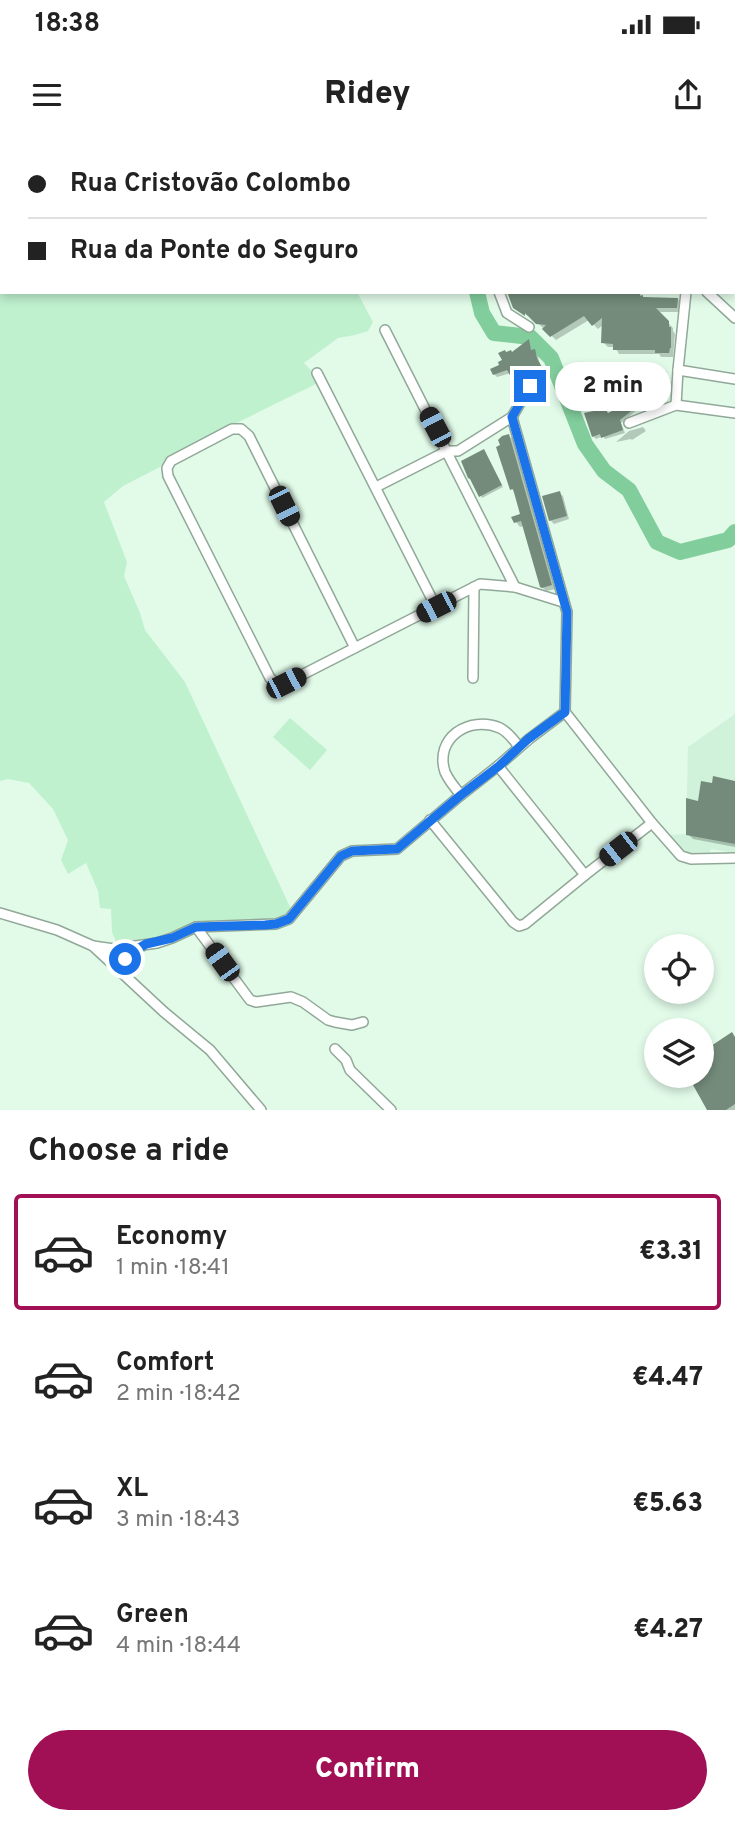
<!DOCTYPE html>
<html lang="en">
<head>
<meta charset="utf-8">
<style>
  body { margin:0; font-family:Overpass,sans-serif; background:#f2f2f2; color:#222; height:100vh; display:flex; flex-direction:column; font-size:26px; white-space:nowrap }
  * { box-sizing:border-box; margin:0 }
  p { font-size:23px; color:#767676 }
  .icon { flex:none; width:38px; height:38px; fill:none; stroke:currentColor; stroke-width:2; stroke-linecap:round; stroke-linejoin:round }
  .map { position:relative; height:970px; overflow:hidden }
  .panel { display:flex; flex-direction:column; background:#fff; flex:1 }
  .panel>* { flex:none }
  .banner { position:absolute; left:0px; top:0px; width:735px; height:154px; box-shadow:0 4px 10px #0003; display:grid; align-content:center; height:154px; padding:0 28px; background:#fff }
  .buttons { position:absolute; left:644px; top:794px; display:grid; gap:14px }
  .buttons a { display:grid; place-items:center; width:70px; height:70px; border-radius:50%; background:#fff; box-shadow:0 4px 10px #0003; font-size:35px }
  .end { position:absolute; width:32px; height:32px; margin:-16px; border:9px solid #1a73e8; background:#fff; box-shadow:0 0 0 4px #fff }
  .from { border-radius:50% }
  .bubble { position:absolute; height:49px; border-radius:24px; background:#fff; box-shadow:0 4px 10px #0003; font-size:23px; font-weight:800; line-height:49px; text-align:center }
  .car { position:absolute; width:21px; height:42px; margin:-21px -10px; border-radius:9px; box-shadow:0 0 5px 2px #0007; background:linear-gradient(#222 24%,#8ab4d8 0 40%,#222 0 76%,#8ab4d8 0 86%,#222 0) }
  .banner b { display:flex; align-items:center; gap:24px; height:66px; font-size:26px }
  .banner b+b { border-top:2px solid #e0e0e0 }
  .banner i { width:18px; height:18px; background:#222 }
  ul { padding:0; list-style:none }
  li { display:flex; align-items:center; gap:21px; height:116px; margin:0 14px 10px; padding:0 14px; border:4px solid transparent; border-radius:7px }
  li div { flex:1 }
  li b { display:block; font-size:26px }
  li em { font-style:normal; font-weight:800 }
  li.current { border-color:#a10f55 }
  li>.icon { width:63px; height:63px; stroke-width:1.5 }
  h2 { padding:0 28px; font-size:32px; line-height:84px }
  .action { display:flex; gap:14px; margin-top:auto; padding:14px 28px }
  .action a { flex:1; height:80px; border-radius:42px; background:#a10f55; color:#fff; font-size:28px; font-weight:800; line-height:80px; text-align:center }
  .status { display:flex; justify-content:space-between; align-items:center; height:49px; padding:0 35px; background:#fff; direction:ltr }
  .status svg { height:19px; fill:currentColor }
  header { display:flex; justify-content:space-between; align-items:center; height:91px; padding:0 28px; background:#fff; font-size:32px; font-weight:800 }
  .map>svg:first-child { display:block }
  .built { fill:#d0f1da }
  .green { fill:#bff1cf }
  .shadow { fill:#0003 }
  .lines { fill:none; stroke-linecap:round; stroke-linejoin:round }
  .river { stroke:#81cd9c; stroke-width:16 }
  .building { fill:#748b7b }
  .minor-casing { stroke:#91a898; stroke-width:12 }
  .minor { stroke:#fff; stroke-width:9 }
  .route { stroke:#1a73e8; stroke-width:9 }
</style>
</head>
<body>
<div class="status"><b>18:38</b><svg viewBox="0 0 49 12"><path d="M0 12V9h3v3zM5 12V6h3v6zM10 12V3h3v9zM15 12V0h3v12zM26 1h20v11H26zM47 4h2v5h-2z"/></svg></div>
<header><svg class="icon" aria-label="menu" viewBox="0 0 24 24"><path d="M4 6h16M4 12h16M4 18h16"/></svg>Ridey<svg class="icon" aria-label="share" viewBox="0 0 24 24"><path d="M12 15V3M7 8l5-5 5 5M5 13v7h14v-7"/></svg></header>
<div class="map">
<svg width="735" height="970" viewBox="0 0 735 970">
  <rect width="100%" height="100%" fill="#e2fbe9"/>
  <polygon class="built" points="735,574 735,713 711,709 710,714 690,713 682,711 669,695 686,694 688,607"/>
  <g class="green">
    <polygon points="0,0 291,0 291,2 2,2 2,152 357,152 373,182 368,191 355,195 338,198 304,223 313,232 318,243 169,316 160,327 123,346 104,362 127,422 124,436 140,473 145,490 185,542 291,769 280,779 194,783 154,798 116,802 112,792 111,769 100,768 98,751 86,723 68,734 61,720 68,700 53,669 29,643 8,639 0,641"/>
    <polygon points="290,578 327,610 310,630 273,597"/>
  </g>
  <g class="shadow">
    <polygon points="639,153 644,158 678,159 682,164 682,172 658,172 673,188 673,191 675,194 673,217 661,217 659,214 619,214 615,207 608,207 603,202 603,185 598,189 589,180 556,200 528,174 528,176 516,168"/>
    <polygon points="529,201 531,204 533,211 538,215 539,223 550,242 541,247 537,243 531,242 523,252 511,233 497,237 494,234 502,226 507,214 513,214"/>
    <polygon points="668,236 672,243 672,247 660,254 662,262 637,270 621,283 625,293 605,299 603,296 596,299 593,296 608,274 651,257 659,250"/>
    <polygon points="643,287 646,291 632,300 631,299 616,302 629,291"/>
    <polygon points="509,296 514,300 556,449 546,451 541,446 524,386 520,387 516,382 522,375 516,354 512,349 498,308"/>
    <polygon points="485,313 503,347 482,358 472,339"/>
    <polygon points="559,353 563,356 569,379 554,384 550,380"/>
    <polygon points="735,643 735,707 693,699 688,694 699,663"/>
    <polygon points="731,894 735,898 735,970 709,970 702,936 702,915"/>
  </g>
  <g class="lines">
    <g class="river">
      <polyline points="364,0 364,2"/>
      <polyline points="477,152 482,173 494,193 530,197 551,218 585,304 604,331 629,350 657,402 680,412 728,400 735,392"/>
    </g>
  </g>
  <g class="building">
    <polygon points="507,152 640,152 640,156 643,155 643,157 678,158 677,168 656,168 669,181 669,187 671,187 671,208 670,208 669,213 655,213 655,210 613,210 613,204 601,203 602,178 592,186 584,176 550,197 542,189 546,185 536,184 525,173 525,176 513,168"/>
    <polygon points="529,199 531,210 535,209 537,218 548,238 537,245 534,240 527,240 519,251 507,230 493,235 490,229 499,225 498,222 502,220 498,213 505,210 506,212 511,210 512,212"/>
    <polygon points="666,231 670,239 670,244 658,251 661,260 635,268 620,280 623,290 601,298 600,294 592,297 584,273 598,270 592,262 598,258 608,273 618,268 626,263 649,256 647,251 656,249 653,243"/>
    <polygon points="509,294 552,445 542,448 540,447 521,381 514,383 511,377 520,374 513,349 510,350 496,307 500,305 498,300 502,296"/>
    <polygon points="484,309 502,345 479,357 470,339 468,338 461,321"/>
    <polygon points="560,351 567,376 549,381 542,356"/>
    <polygon points="713,636 735,641 735,704 686,695 686,658 698,661 701,641 712,643"/>
    <polygon points="732,892 735,897 735,964 726,970 707,970 688,936 702,936 702,912"/>
  </g>
  <g class="lines">
    <g class="minor-casing">
      <g id="minor">
        <polyline points="477,0 478,2"/>
        <polyline points="569,0 571,2"/>
        <polyline points="625,0 627,2"/>
        <polyline points="733,112 735,112"/>
        <polyline points="733,139 735,141"/>
        <polyline points="499,152 507,173 529,187"/>
        <polyline points="707,152 735,178"/>
        <polyline points="385,190 515,447"/>
        <polyline points="678,230 735,239"/>
        <polyline points="317,233 436,467"/>
        <polyline points="676,265 678,230 686,152"/>
        <polyline points="512,277 567,472 565,572"/>
        <polyline points="629,283 676,265 735,273"/>
        <polyline points="376,347 447,311 458,311 512,277 530,246"/>
        <polyline points="355,508 249,296 241,289 232,289 171,321 167,328 168,336 270,538 277,544 286,543 480,444 515,447 563,462"/>
        <polyline points="473,538 474,447"/>
        <polyline points="565,572 652,683 681,716 691,719 735,718"/>
        <polyline points="498,626 585,735"/>
        <path d="M461,655C455,648 449,641 445,632C434,598 469,575 500,588C508,592 514,600 519,607"/>
        <polyline points="430,680 513,782 519,786 525,784 585,735 652,683"/>
        <polyline points="0,773 57,790 93,806 164,872 210,910 261,970"/>
        <polyline points="196,787 250,860 256,862 291,857 303,862 328,880 335,882 352,885 363,882"/>
        <polyline points="93,806 114,809 157,803 172,798 196,787 276,784 289,779 341,716 352,711 397,709 461,655 498,626 529,599 565,572"/>
        <path d="M122,832C122,819 132,813 142,806"/>
        <polyline points="335,909 346,920 350,930 391,970"/>
      </g>
    </g>
    <use href="#minor" class="minor"/>
  </g>
  <g class="lines">
    <polyline class="route" points="125,819 134,811 146,804 172,798 196,787 265,785 276,784 289,779 341,716 352,711 397,709 461,655 499,626 528,599 565,572 567,472 512,277 530,246"/>
  </g>
</svg>
<div class="buttons">
<a><svg class="icon" aria-label="locate" viewBox="0 0 24 24"><circle cx="12" cy="12" r="6"/><path d="M12 2v4M12 18v4M2 12h4M18 12h4"/></svg></a>
<a><svg class="icon" aria-label="layers" viewBox="0 0 24 24"><path d="M12 4l9 5-9 5-9-5zM3 14l9 5 9-5"/></svg></a>
</div>
<i class="end from" style="left:125px;top:819px"></i>
<i class="end" style="left:530px;top:246px"></i>
<div class="bubble" style="left:555px;top:222px;width:116px">2 min</div>
<i class="car" style="left:435px;top:287px;rotate:332deg"></i>
<i class="car" style="left:284px;top:366px;rotate:154deg"></i>
<i class="car" style="left:436px;top:467px;rotate:243deg"></i>
<i class="car" style="left:286px;top:543px;rotate:63deg"></i>
<i class="car" style="left:618px;top:709px;rotate:232deg"></i>
<i class="car" style="left:222px;top:822px;rotate:324deg"></i>
<div class="banner">
<b><i class="from"></i>Rua Cristovão Colombo</b>
<b><i></i>Rua da Ponte do Seguro</b>
</div>
</div>
<section class="panel">
<h2>Choose a ride</h2>
<ul>
<li class="current"><svg class="icon" aria-label="car" viewBox="0 0 24 24"><path d="M5 17H2v-5l4-1 3-4h7l3 4 3 1v5h-3M9 17h6M6 11h13"/><circle cx="7" cy="17" r="2"/><circle cx="17" cy="17" r="2"/></svg><div><b>Economy</b><p>1 min · 18:41</p></div><em>€3.31</em></li>
<li><svg class="icon" aria-label="car" viewBox="0 0 24 24"><path d="M5 17H2v-5l4-1 3-4h7l3 4 3 1v5h-3M9 17h6M6 11h13"/><circle cx="7" cy="17" r="2"/><circle cx="17" cy="17" r="2"/></svg><div><b>Comfort</b><p>2 min · 18:42</p></div><em>€4.47</em></li>
<li><svg class="icon" aria-label="car" viewBox="0 0 24 24"><path d="M5 17H2v-5l4-1 3-4h7l3 4 3 1v5h-3M9 17h6M6 11h13"/><circle cx="7" cy="17" r="2"/><circle cx="17" cy="17" r="2"/></svg><div><b>XL</b><p>3 min · 18:43</p></div><em>€5.63</em></li>
<li><svg class="icon" aria-label="car" viewBox="0 0 24 24"><path d="M5 17H2v-5l4-1 3-4h7l3 4 3 1v5h-3M9 17h6M6 11h13"/><circle cx="7" cy="17" r="2"/><circle cx="17" cy="17" r="2"/></svg><div><b>Green</b><p>4 min · 18:44</p></div><em>€4.27</em></li>
</ul>
<div class="action"><a>Confirm</a></div>
</section>
</body>
</html>
